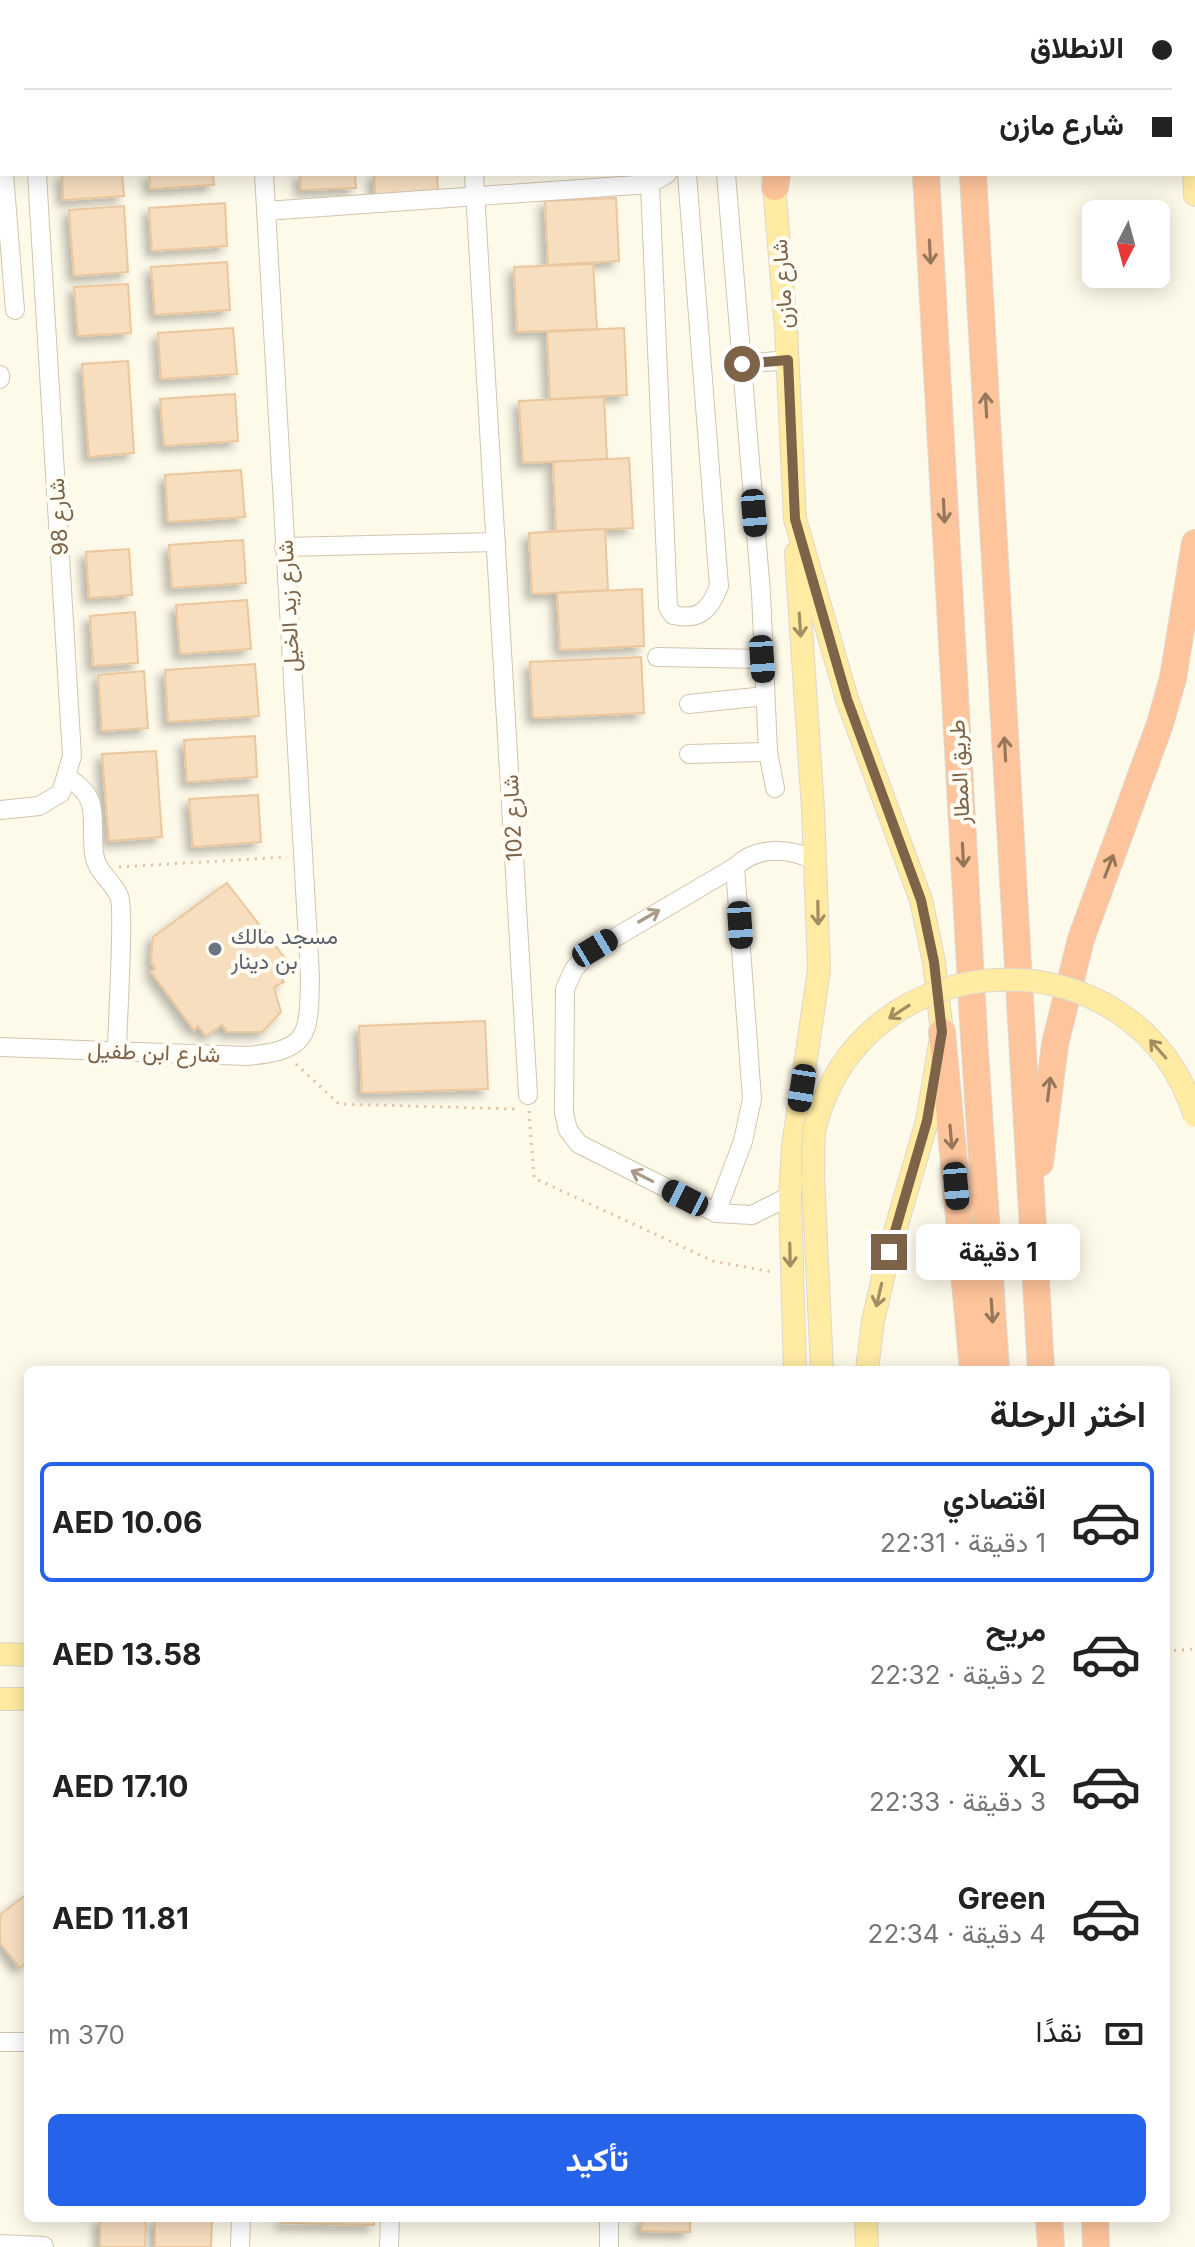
<!DOCTYPE html>
<html lang="ar">
<head>
<meta charset="utf-8">
<style>
  body { margin:0; font-family:Inter,Vazirmatn,sans-serif; background:#f2f2f2; color:#222; direction:rtl; height:100vh; display:flex; flex-direction:column; font-size:30px; white-space:nowrap }
  * { box-sizing:border-box; margin:0 }
  p { font-size:26px; color:#767676 }
  .icon { flex:none; width:44px; height:44px; fill:none; stroke:currentColor; stroke-width:2; stroke-linecap:round; stroke-linejoin:round }
  .map { position:relative; flex:1; overflow:hidden; direction:ltr }
  .sheet { position:absolute; left:24px; top:1366px; width:1146px; height:856px; display:flex; flex-direction:column; background:#fff; border-radius:12px; box-shadow:0 4px 20px #0003; direction:rtl }
  .sheet>* { flex:none }
  .guide { position:absolute; left:0px; top:0px; width:1196px; height:176px; box-shadow:0 4px 20px #0003; direction:rtl; display:grid; align-content:center; height:176px; padding:0 24px; background:#fff }
  .needle { width:52px; rotate:186deg }
  .buttons { position:absolute; left:1082px; top:200px; display:grid; gap:16px }
  .buttons a { display:grid; place-items:center; width:88px; height:88px; border-radius:12px; background:#fff; box-shadow:0 4px 20px #0003; font-size:40px }
  .end { position:absolute; width:36px; height:36px; margin:-18px; border:10px solid #7d6449; background:#fff; box-shadow:0 0 0 4px #fff }
  .from { border-radius:50% }
  .bubble { position:absolute; height:56px; border-radius:12px; background:#fff; box-shadow:0 4px 20px #0003; font-size:26px; font-weight:700; line-height:56px; text-align:center; direction:rtl }
  .car { position:absolute; width:24px; height:48px; margin:-24px -12px; border-radius:10px; box-shadow:0 0 6px 2px #0007; background:linear-gradient(#222 24%,#8ab4d8 0 40%,#222 0 76%,#8ab4d8 0 86%,#222 0) }
  .guide b { display:flex; align-items:center; gap:28px; height:76px; font-size:30px }
  .guide b+b { border-top:2px solid #e0e0e0 }
  .guide i { width:20px; height:20px; background:#222 }
  ul { padding:0; list-style:none }
  li { display:flex; align-items:center; gap:24px; height:120px; margin:0 16px 12px; padding:0 8px; border:4px solid transparent; border-radius:12px }
  li div { flex:1 }
  li b { display:block; font-size:30px }
  li em { font-style:normal; font-weight:700 }
  li.active { border-color:#2563eb }
  li>.icon { width:72px; height:72px; stroke-width:1.5 }
  h2 { padding:0 24px; font-size:36px; line-height:96px }
  .pay { display:flex; align-items:center; gap:20px; height:88px; padding:0 24px; font-size:30px }
  .pay p { margin-inline-start:auto }
  .button { display:flex; gap:16px; margin-top:auto; padding:16px 24px }
  .button a { flex:1; height:92px; border-radius:12px; background:#2563eb; color:#fff; font-size:32px; font-weight:700; line-height:92px; text-align:center }
  .map>svg:first-child { display:block }
  .building { fill:#f7debf; stroke:#ebc79d; stroke-width:2; filter:url(#shadow) }
  .lines { fill:none; stroke-linecap:round; stroke-linejoin:round }
  .minor-casing { stroke:#d3c4ad; stroke-width:20 }
  .major-casing { stroke:#ddd7d0; stroke-width:24 }
  .highway-casing { stroke:#ddd7d0; stroke-width:28 }
  .path { stroke:#ddc1a1; stroke-width:3; stroke-dasharray:2 6; stroke-linecap:butt }
  .minor { stroke:#fff; stroke-width:18 }
  .major { stroke:#ffeba1; stroke-width:22 }
  .highway { stroke:#fec59c; stroke-width:26 }
  .major-bridge-casing { stroke:#ddd7d0; stroke-width:24; stroke-linecap:butt }
  .major-bridge { stroke:#ffeba1; stroke-width:22 }
  .oneway { stroke:#97775a }
  .oneway2 { stroke:#a48c63 }
  .oneway3 { stroke:#aa9a89 }
  .route { stroke:#7d6449; stroke-width:10 }
  .worship-dot { fill:#6b7280; stroke:#fffcf3; stroke-width:3 }
  .labels { text-anchor:middle; dominant-baseline:central; stroke-width:8; stroke-linejoin:round; paint-order:stroke }
  .street-label { font-size:22px; fill:#7d6449; stroke:#fffcf3 }
  .worship-label { font-size:22px; fill:#5b616d; stroke:#fffcf3; text-anchor:start }
</style>
</head>
<body>
<div class="map">
<svg width="1195" height="2247" viewBox="0 0 1195 2247">
  <defs>
    <filter id="shadow"><feDropShadow dx="-6" dy="6" stdDeviation="4" flood-color="#0004"/></filter>
  </defs>
  <rect width="100%" height="100%" fill="#fefaea"/>
  <g class="building">
    <polygon points="62,174 122,174 124,196 63,200"/>
    <polygon points="149,174 213,174 214,185 150,189"/>
    <polygon points="300,174 355,174 356,188 301,190"/>
    <polygon points="374,174 437,174 438,191 375,195"/>
    <polygon points="616,198 619,261 548,265 545,201"/>
    <polygon points="225,203 227,246 152,251 149,208"/>
    <polygon points="124,206 128,272 74,276 69,210"/>
    <polygon points="227,262 230,310 155,315 151,267"/>
    <polygon points="593,264 597,329 517,332 514,267"/>
    <polygon points="128,284 131,333 78,336 74,287"/>
    <polygon points="233,328 237,374 161,379 158,333"/>
    <polygon points="624,328 627,395 550,399 547,332"/>
    <polygon points="128,361 134,453 89,457 82,364"/>
    <polygon points="235,394 238,441 164,446 160,399"/>
    <polygon points="604,397 607,459 523,463 519,401"/>
    <polygon points="629,458 633,528 556,531 553,462"/>
    <polygon points="241,470 245,517 168,522 165,475"/>
    <polygon points="605,529 608,590 532,594 529,533"/>
    <polygon points="243,540 246,583 172,588 169,545"/>
    <polygon points="129,549 132,595 89,598 86,552"/>
    <polygon points="642,589 644,646 560,650 557,593"/>
    <polygon points="247,600 251,649 180,654 176,605"/>
    <polygon points="135,612 138,663 93,666 90,616"/>
    <polygon points="641,657 644,713 533,718 530,662"/>
    <polygon points="255,664 259,716 168,722 165,670"/>
    <polygon points="144,671 148,728 102,731 98,675"/>
    <polygon points="255,736 257,777 187,782 184,740"/>
    <polygon points="156,751 162,837 109,841 102,754"/>
    <polygon points="258,795 261,842 193,847 189,799"/>
    <polygon points="227,883 288,962 276,971 284,982 274,987 281,1012 262,1032 227,1032 222,1025 206,1036 198,1026 194,1030 151,972 155,969 151,961 153,937"/>
    <polygon points="485,1021 488,1089 362,1093 359,1026"/>
    <polygon points="28,1893 28,1961 20,1968 0,1943 0,1915"/>
    <polygon points="100,2218 146,2218 145,2247 100,2247"/>
    <polygon points="155,2218 212,2218 211,2247 155,2247"/>
    <polygon points="282,2218 374,2218 374,2225 282,2223"/>
    <polygon points="642,2218 690,2218 690,2232 641,2231"/>
  </g>
  <g class="lines">
    <g class="minor-casing">
      <g id="minor">
        <polyline points="123,0 124,2"/>
        <polyline points="253,0 254,2"/>
        <polyline points="464,0 464,2"/>
        <polyline points="638,0 638,2"/>
        <polyline points="677,0 678,2"/>
        <polyline points="710,0 710,2"/>
        <polyline points="0,53 2,53"/>
        <polyline points="0,128 2,152"/>
        <polyline points="4,174 15,310"/>
        <polyline points="474,174 528,1095"/>
        <path d="M667,174L650,184L668,607L673,615C699,621 710,610 719,586L687,174"/>
        <polyline points="726,174 761,593 768,752 775,788"/>
        <polyline points="266,211 650,184 650,174"/>
        <polyline points="742,364 788,360"/>
        <polyline points="0,375 0,379"/>
        <polyline points="284,547 496,542"/>
        <polyline points="657,657 762,659"/>
        <polyline points="689,704 765,696"/>
        <polyline points="689,754 768,752"/>
        <path d="M68,778C102,798 90,819 94,853C96,872 112,880 119,896C125,910 117,1027 117,1051"/>
        <polyline points="0,810 39,806 61,793 72,756 37,174"/>
        <path d="M0,1047L247,1056C310,1050 309,1035 310,976L264,174"/>
        <path d="M790,1196L752,1215L716,1213L579,1144L568,1130L564,1113L565,989L574,969L587,954L735,867C758,845 789,848 816,861"/>
        <polyline points="716,1213 743,1141 752,1099 735,867"/>
        <polyline points="0,2042 28,2042"/>
        <polyline points="0,2244 44,2246"/>
        <polyline points="240,2247 241,2218"/>
        <polyline points="389,2247 390,2218"/>
        <polyline points="609,2247 609,2218"/>
      </g>
    </g>
    <g class="major-casing">
      <g id="major">
        <polyline points="746,0 747,2"/>
        <polyline points="773,174 786,328 795,519 847,699 921,900 934,962 942,1032 927,1121 889,1252 873,1321 867,1370"/>
        <polyline points="1194,174 1195,195"/>
        <polyline points="813,1176 822,1370"/>
        <polyline points="795,1370 790,1196 793,1146 819,970 813,809 796,553"/>
        <polyline points="0,1654 28,1655"/>
        <polyline points="0,1699 28,1699"/>
        <polyline points="866,2218 867,2247"/>
      </g>
    </g>
    <g class="highway-casing">
      <g id="highway">
        <polyline points="916,0 916,2"/>
        <polyline points="963,0 963,2"/>
        <polyline points="1173,0 1173,2"/>
        <polyline points="805,2 805,0"/>
        <polyline points="926,174 974,1037 996,1370"/>
        <polyline points="973,174 1041,1370"/>
        <polyline points="775,187 777,174"/>
        <polyline points="942,1032 973,1370"/>
        <polyline points="1040,1163 1055,1044 1081,939 1160,724 1173,678 1195,543"/>
        <polyline points="1049,2218 1051,2247"/>
        <polyline points="1095,2218 1096,2247"/>
      </g>
    </g>
    <g class="path">
      <polyline points="119,867 287,857"/>
      <polyline points="296,1064 339,1104 517,1109"/>
      <polyline points="529,1111 534,1178 713,1261 772,1272"/>
      <polyline points="1166,1651 1195,1649"/>
    </g>
    <use href="#minor" class="minor"/>
    <use href="#major" class="major"/>
    <use href="#highway" class="highway"/>
    <g class="major-bridge-casing">
      <path id="major-bridge" d="M813,1176C814,1160 812,1142 815,1127C864,936 1136,929 1195,1116"/>
    </g>
    <use href="#major-bridge" class="major-bridge"/>
  </g>
  <defs><path id="oneway-shaft" d="M-6 0H5M1.5-3L5.5 0L1.5 3" fill="none" stroke-width="1.6" stroke-linecap="round" stroke-linejoin="round" transform="scale(2)"/></defs>
  <g class="oneway">
    <use href="#oneway-shaft" transform="translate(930 252) rotate(87)"/>
    <use href="#oneway-shaft" transform="translate(986 405) rotate(-93)"/>
    <use href="#oneway-shaft" transform="translate(944 511) rotate(87)"/>
    <use href="#oneway-shaft" transform="translate(1005 749) rotate(-93)"/>
    <use href="#oneway-shaft" transform="translate(963 855) rotate(87)"/>
    <use href="#oneway-shaft" transform="translate(1109 866) rotate(-69)"/>
    <use href="#oneway-shaft" transform="translate(1049 1089) rotate(-83)"/>
    <use href="#oneway-shaft" transform="translate(951 1137) rotate(85)"/>
    <use href="#oneway-shaft" transform="translate(992 1311) rotate(86)"/>
  </g>
  <g class="oneway2">
    <use href="#oneway-shaft" transform="translate(800 625) rotate(86)"/>
    <use href="#oneway-shaft" transform="translate(818 913) rotate(89)"/>
    <use href="#oneway-shaft" transform="translate(899 1012) rotate(147)"/>
    <use href="#oneway-shaft" transform="translate(1158 1049) rotate(-131)"/>
    <use href="#oneway-shaft" transform="translate(790 1255) rotate(89)"/>
    <use href="#oneway-shaft" transform="translate(879 1295) rotate(103)"/>
  </g>
  <g class="oneway3">
    <use href="#oneway-shaft" transform="translate(649 916) rotate(-30)"/>
    <use href="#oneway-shaft" transform="translate(642 1176) rotate(-153)"/>
  </g>
  <g class="lines">
    <polyline class="route" points="742,364 788,360 795,519 847,699 921,900 934,962 942,1032 927,1121 889,1252"/>
  </g>
  <circle class="worship-dot" cx="215" cy="949" r="8"/>
  <g class="labels">
    <g class="street-label">
      <text transform="translate(782 284) rotate(-94)">شارع مازن</text>
      <text transform="translate(58 517) rotate(-93)">شارع 98</text>
      <text transform="translate(288 606) rotate(-93)">شارع زيد الخيل</text>
      <text transform="translate(959 772) rotate(-93)">طريق المطار</text>
      <text transform="translate(512 818) rotate(-93)">شارع 102</text>
      <text transform="translate(154 1052) rotate(2)">شارع ابن طفيل</text>
    </g>
    <g class="worship-label">
      <text x="231" y="936">مسجد مالك<tspan x="231" dy="25">بن دينار</tspan></text>
    </g>
  </g>
</svg>
<div class="buttons">
<a><svg class="needle" viewBox="-14 -14 28 28"><path d="M0-13l5 13h-10z" fill="#e53935"/><path d="M0 13l5-13h-10z" fill="#767676"/></svg></a>
</div>
<i class="end from" style="left:742px;top:364px"></i>
<i class="end" style="left:889px;top:1252px"></i>
<div class="bubble" style="left:916px;top:1224px;width:164px">1 دقيقة</div>
<i class="car" style="left:754px;top:513px;rotate:175deg"></i>
<i class="car" style="left:762px;top:659px;rotate:176deg"></i>
<i class="car" style="left:740px;top:925px;rotate:176deg"></i>
<i class="car" style="left:595px;top:948px;rotate:59deg"></i>
<i class="car" style="left:802px;top:1088px;rotate:189deg"></i>
<i class="car" style="left:956px;top:1186px;rotate:175deg"></i>
<i class="car" style="left:685px;top:1198px;rotate:297deg"></i>
<div class="guide">
<b><i class="from"></i>الانطلاق</b>
<b><i></i>شارع مازن</b>
</div>
<section class="sheet">
<h2>اختر الرحلة</h2>
<ul>
<li class="active"><svg class="icon" aria-label="car" viewBox="0 0 24 24"><path d="M5 17H2v-5l4-1 3-4h7l3 4 3 1v5h-3M9 17h6M6 11h13"/><circle cx="7" cy="17" r="2"/><circle cx="17" cy="17" r="2"/></svg><div><b>اقتصادي</b><p>1 دقيقة · 22:31</p></div><em>AED 10.06</em></li>
<li><svg class="icon" aria-label="car" viewBox="0 0 24 24"><path d="M5 17H2v-5l4-1 3-4h7l3 4 3 1v5h-3M9 17h6M6 11h13"/><circle cx="7" cy="17" r="2"/><circle cx="17" cy="17" r="2"/></svg><div><b>مريح</b><p>2 دقيقة · 22:32</p></div><em>AED 13.58</em></li>
<li><svg class="icon" aria-label="car" viewBox="0 0 24 24"><path d="M5 17H2v-5l4-1 3-4h7l3 4 3 1v5h-3M9 17h6M6 11h13"/><circle cx="7" cy="17" r="2"/><circle cx="17" cy="17" r="2"/></svg><div><b>XL</b><p>3 دقيقة · 22:33</p></div><em>AED 17.10</em></li>
<li><svg class="icon" aria-label="car" viewBox="0 0 24 24"><path d="M5 17H2v-5l4-1 3-4h7l3 4 3 1v5h-3M9 17h6M6 11h13"/><circle cx="7" cy="17" r="2"/><circle cx="17" cy="17" r="2"/></svg><div><b>Green</b><p>4 دقيقة · 22:34</p></div><em>AED 11.81</em></li>
</ul>
<div class="pay"><svg class="icon" aria-label="cash" viewBox="0 0 24 24"><path d="M3 7h18v10H3z"/><circle cx="12" cy="12" r="2"/></svg>نقدًا<p>370 m</p></div>
<div class="button"><a>تأكيد</a></div>
</section>
</div>
</body>
</html>
